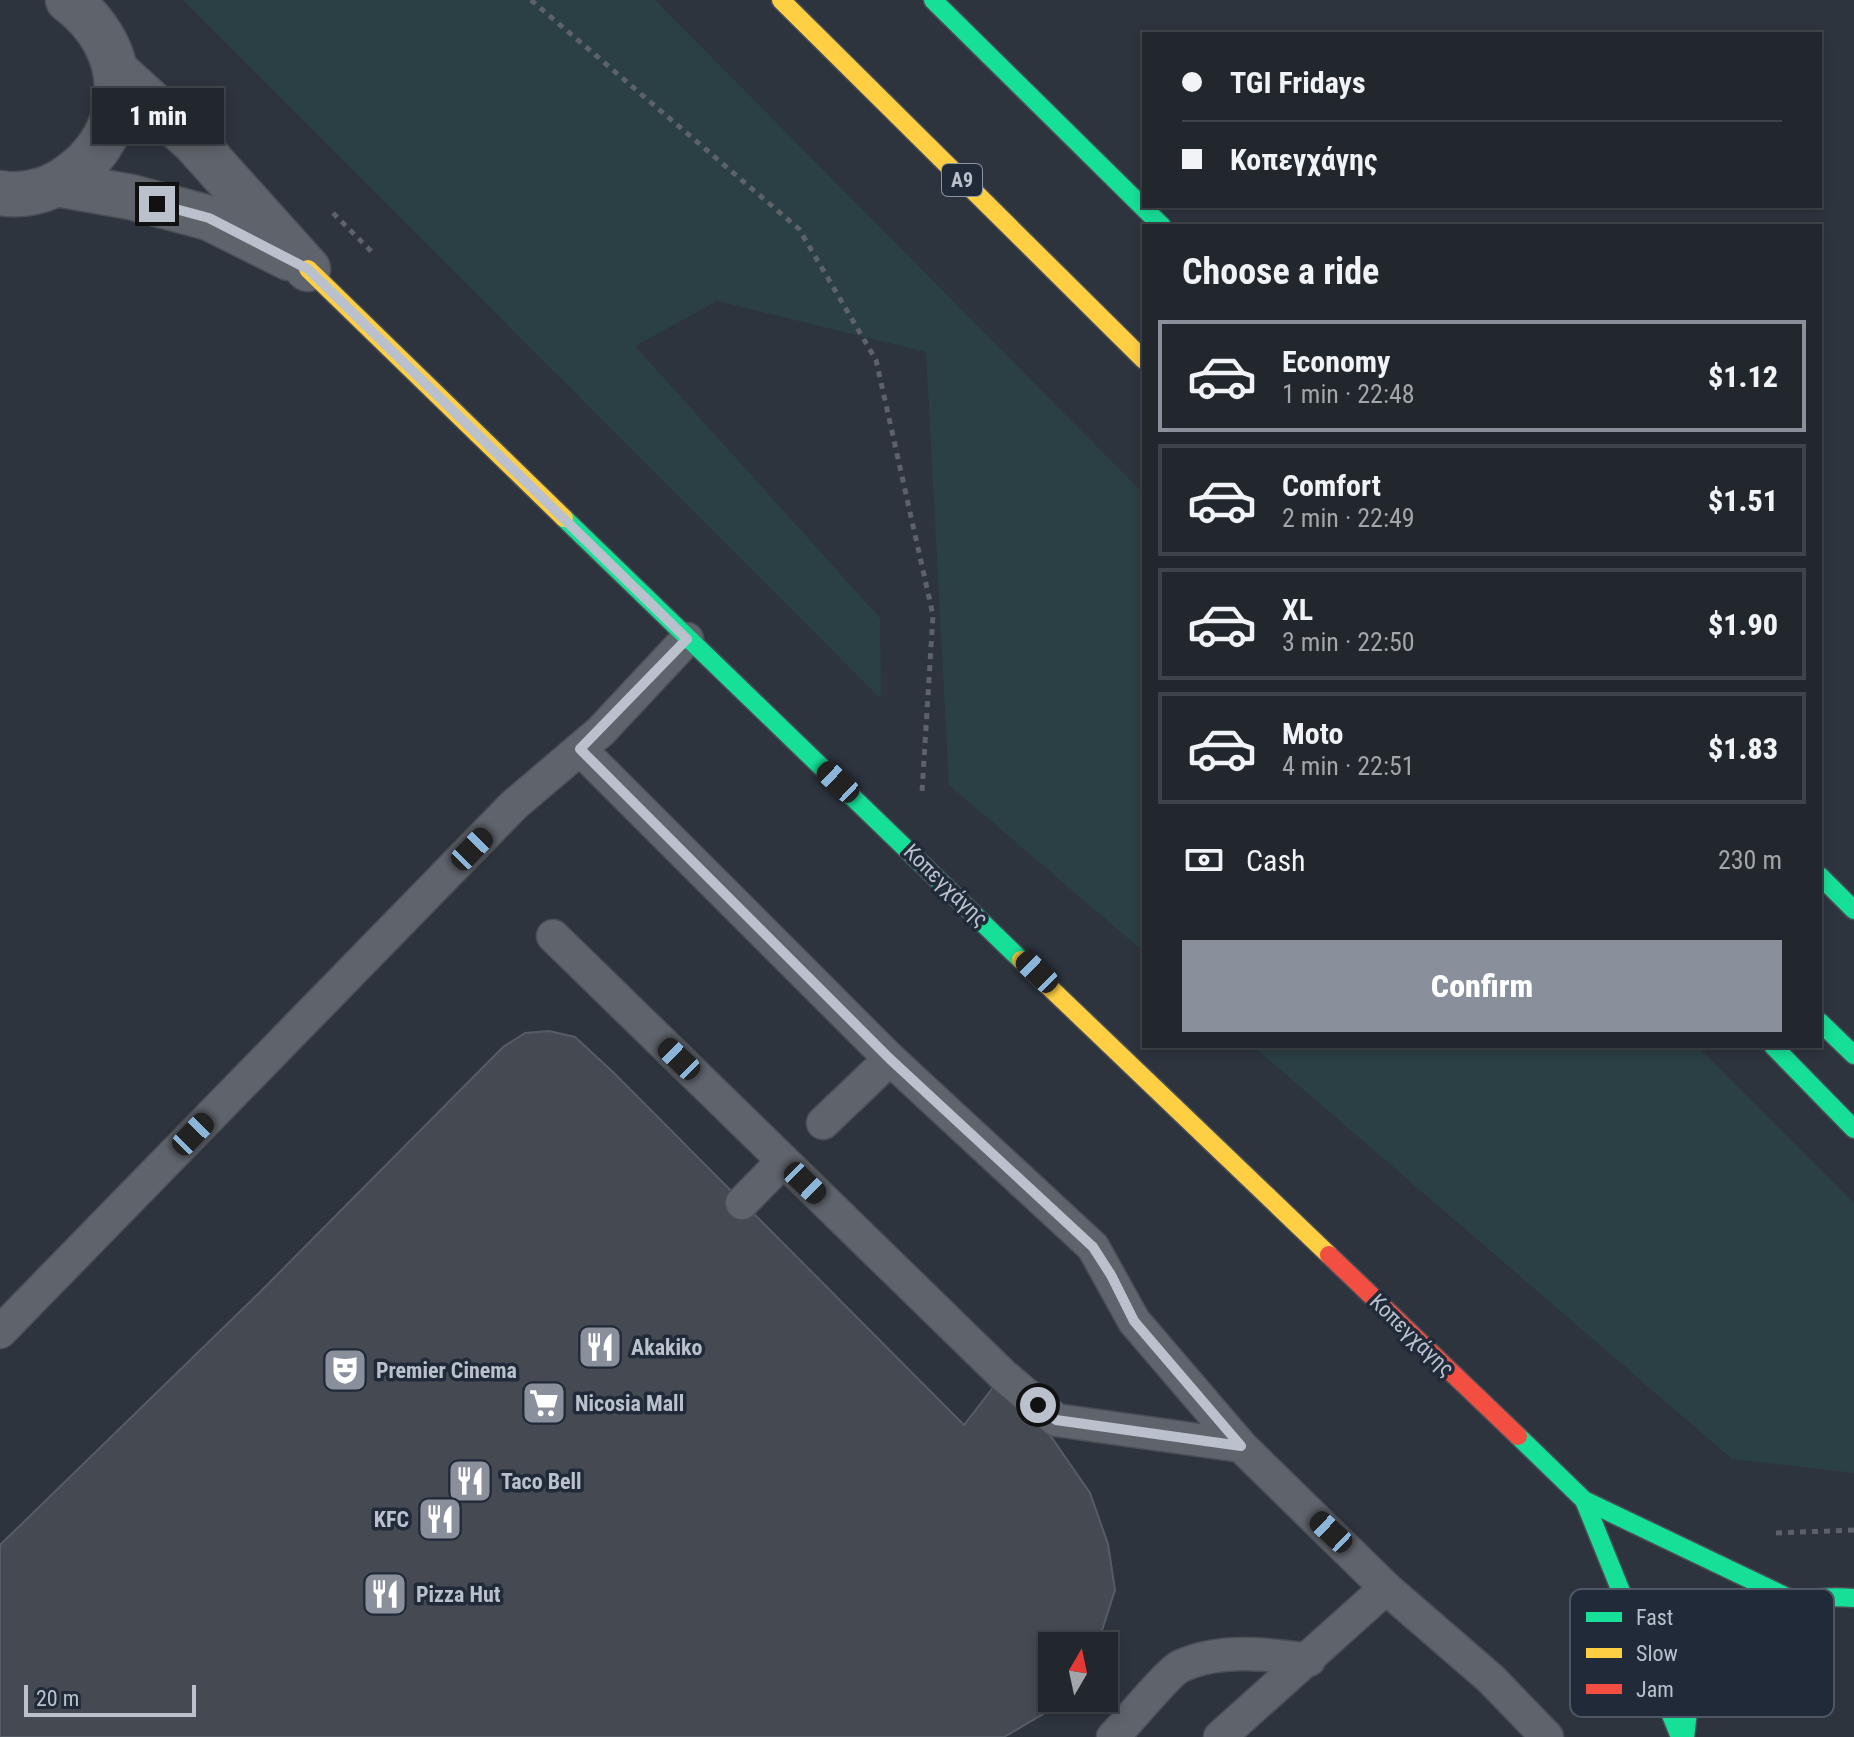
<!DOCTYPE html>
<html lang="en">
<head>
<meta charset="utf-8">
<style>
  body { margin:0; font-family:"Roboto Condensed",sans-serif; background:#2e333a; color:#f1f3f6; height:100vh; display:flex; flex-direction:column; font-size:30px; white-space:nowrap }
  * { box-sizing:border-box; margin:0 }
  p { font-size:26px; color:#a2a5aa }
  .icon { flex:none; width:44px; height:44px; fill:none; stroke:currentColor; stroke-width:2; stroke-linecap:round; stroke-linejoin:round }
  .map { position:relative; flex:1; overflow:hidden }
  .details { position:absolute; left:1142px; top:224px; width:680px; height:824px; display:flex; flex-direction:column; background:#22272e; border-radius:0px; box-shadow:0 4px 12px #0003,0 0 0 2px #3f444a }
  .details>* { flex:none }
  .top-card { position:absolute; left:1142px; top:32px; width:680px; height:176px; border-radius:0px; box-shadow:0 4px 12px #0003,0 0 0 2px #3f444a; display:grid; align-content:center; height:176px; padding:0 40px; background:#22272e }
  .needle { width:52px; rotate:9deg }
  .buttons { position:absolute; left:1038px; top:1632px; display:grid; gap:16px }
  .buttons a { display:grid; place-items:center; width:80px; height:80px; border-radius:0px; background:#22272e; box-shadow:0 4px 12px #0003,0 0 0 2px #3f444a; font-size:40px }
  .scale { position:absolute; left:24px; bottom:20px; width:172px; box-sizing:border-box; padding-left:8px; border:4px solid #bac1cd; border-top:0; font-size:22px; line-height:28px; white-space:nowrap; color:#bac1cd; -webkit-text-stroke:6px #202a39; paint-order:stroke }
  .end { position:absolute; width:36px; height:36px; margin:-18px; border:10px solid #bac1cd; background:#111; box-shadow:0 0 0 4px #111 }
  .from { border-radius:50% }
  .bubble { position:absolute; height:56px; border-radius:0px; background:#22272e; box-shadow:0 4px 12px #0003,0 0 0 2px #3f444a; font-size:26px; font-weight:800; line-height:56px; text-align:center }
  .car { position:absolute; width:24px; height:48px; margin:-24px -12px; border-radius:10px; box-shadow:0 0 6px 2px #0007; background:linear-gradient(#222 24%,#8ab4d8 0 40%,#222 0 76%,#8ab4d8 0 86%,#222 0) }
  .top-card b { display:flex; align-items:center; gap:28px; height:76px; font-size:30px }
  .top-card b+b { border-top:2px solid #3f444a }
  .top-card i { width:20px; height:20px; background:#f1f3f6 }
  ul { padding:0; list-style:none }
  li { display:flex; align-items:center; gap:24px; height:112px; margin:0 16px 12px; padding:0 24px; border:4px solid #3f444a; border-radius:0px }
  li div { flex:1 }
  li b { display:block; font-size:30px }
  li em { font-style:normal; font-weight:800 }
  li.on { border-color:#89909b }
  li>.icon { width:72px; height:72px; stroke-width:1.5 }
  h2 { padding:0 40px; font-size:36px; line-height:96px }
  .pay { display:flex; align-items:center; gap:20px; height:88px; padding:0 40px; font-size:30px }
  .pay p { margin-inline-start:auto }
  .action { display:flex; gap:16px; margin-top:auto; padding:16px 40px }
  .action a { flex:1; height:92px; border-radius:0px; background:#89909b; color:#fff; font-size:32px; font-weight:800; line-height:92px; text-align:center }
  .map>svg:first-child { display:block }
  .green { fill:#2a4044 }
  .building { fill:#454a52; stroke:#565c65; stroke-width:2 }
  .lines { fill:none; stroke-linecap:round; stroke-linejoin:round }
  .lane-casing { stroke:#4a4f56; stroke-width:35 }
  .street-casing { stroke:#4a4f56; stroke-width:47 }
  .fast-casing { stroke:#4a4f56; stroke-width:21 }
  .slow-casing { stroke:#4a4f56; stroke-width:21 }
  .jam-casing { stroke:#4a4f56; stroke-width:21 }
  .path { stroke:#5c6267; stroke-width:5; stroke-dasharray:6 6; stroke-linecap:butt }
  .lane { stroke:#5f636b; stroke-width:32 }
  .street { stroke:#5f636b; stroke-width:44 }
  .fast { stroke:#16e098; stroke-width:18 }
  .slow { stroke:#ffcf43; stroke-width:18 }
  .jam { stroke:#f24e42; stroke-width:18 }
  .route { stroke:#bac1cd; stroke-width:10 }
  .labels { text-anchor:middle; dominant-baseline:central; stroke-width:7; stroke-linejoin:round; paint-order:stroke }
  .shield { fill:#202a39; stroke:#8c94a1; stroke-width:2 }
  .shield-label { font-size:20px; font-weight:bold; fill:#bac1cd }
  .street-label { font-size:22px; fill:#bac1cd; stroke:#202a39 }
  .poi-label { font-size:22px; font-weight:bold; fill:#bac1cd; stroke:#202a39; text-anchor:start }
  .key { fill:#202a39; stroke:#4e5765; stroke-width:2 }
  .key-label { font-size:22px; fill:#bac1cd }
</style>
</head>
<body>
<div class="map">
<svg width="1854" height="1737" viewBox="0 0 1854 1737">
  <rect width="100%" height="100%" fill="#2d343e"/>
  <g class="green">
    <polygon points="183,0 655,0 1144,494 1144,952 949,785 926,352 717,301 635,346 880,618 881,699"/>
    <polygon points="1253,1046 1697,1046 1854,1203 1854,1473 1732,1459"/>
  </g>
  <polygon class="building" points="549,1031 575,1037 614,1073 964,1425 998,1381 1052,1438 1090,1493 1108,1544 1115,1590 1097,1646 1052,1646 1052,1698 1062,1698 1045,1713 1004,1737 0,1737 0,1545 259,1293 503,1047 525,1033"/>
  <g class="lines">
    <g class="lane-casing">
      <g id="lane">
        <polyline points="580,749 890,1059 1093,1247 1134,1321 1241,1446 1386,1588 1491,1679 1547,1737"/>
        <polyline points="553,936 1003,1375 1056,1420 1241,1446"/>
        <polyline points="823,1123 890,1059"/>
        <polyline points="742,1203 783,1161"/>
        <polyline points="0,1332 514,805 601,731 687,639"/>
        <path d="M1113,1737C1127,1723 1169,1671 1181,1666C1220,1648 1268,1654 1309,1660"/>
        <polyline points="1220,1737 1386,1588"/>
      </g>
    </g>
    <g class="street-casing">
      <g id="street">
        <polyline points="116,71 194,142 308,269"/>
        <polyline points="57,184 131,197 209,218 289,258"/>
        <path d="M0,193C22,197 47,191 65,179C134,134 134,49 68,0"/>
      </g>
    </g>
    <g class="fast-casing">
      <g id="fast">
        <polyline points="933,0 1162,226"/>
        <polyline points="564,518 1021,960"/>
        <polyline points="1820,876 1854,910"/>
        <polyline points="1820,1022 1854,1055"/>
        <polyline points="1773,1046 1854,1129"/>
        <polyline points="1518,1436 1584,1500 1791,1599"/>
        <polyline points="1584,1500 1680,1737"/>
        <path d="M1685,1737C1687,1725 1687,1712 1690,1700C1711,1628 1783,1591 1854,1598"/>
      </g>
    </g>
    <g class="slow-casing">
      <g id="slow">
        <polyline points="781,0 1144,360"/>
        <polyline points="308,269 564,518"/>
        <polyline points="1021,960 1329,1255"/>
      </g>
    </g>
    <g class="jam-casing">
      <polyline id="jam" points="1329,1255 1518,1436"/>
    </g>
    <g class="path">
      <polyline points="531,0 799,229 876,360 933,615 922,792"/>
      <polyline points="333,213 374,254"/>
      <polyline points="1776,1533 1854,1530"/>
    </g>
    <use href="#lane" class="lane"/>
    <use href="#street" class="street"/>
    <use href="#fast" class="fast"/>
    <use href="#slow" class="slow"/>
    <use href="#jam" class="jam"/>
  </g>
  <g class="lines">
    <polyline class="route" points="157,204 209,218 308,269 687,639 580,749 890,1059 1093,1247 1111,1275 1134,1321 1241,1446 1056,1420 1038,1405"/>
  </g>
  <defs>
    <g id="restaurant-square" transform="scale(2.3)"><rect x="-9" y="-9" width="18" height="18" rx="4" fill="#89909b" stroke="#202a39"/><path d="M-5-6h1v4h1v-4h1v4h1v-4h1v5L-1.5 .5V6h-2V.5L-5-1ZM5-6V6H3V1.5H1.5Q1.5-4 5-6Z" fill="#fff"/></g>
    <g id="theatre-square" transform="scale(2.3)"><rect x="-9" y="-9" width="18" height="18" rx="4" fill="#89909b" stroke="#202a39"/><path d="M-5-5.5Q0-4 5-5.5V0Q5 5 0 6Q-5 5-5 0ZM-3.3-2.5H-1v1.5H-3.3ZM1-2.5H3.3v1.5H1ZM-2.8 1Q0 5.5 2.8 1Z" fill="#fff"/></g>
    <g id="supermarket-square" transform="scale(2.3)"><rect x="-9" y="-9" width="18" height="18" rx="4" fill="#89909b" stroke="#202a39"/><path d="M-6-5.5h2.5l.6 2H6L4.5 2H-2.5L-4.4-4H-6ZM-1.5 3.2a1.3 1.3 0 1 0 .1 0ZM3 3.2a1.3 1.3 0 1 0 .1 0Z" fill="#fff"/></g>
  </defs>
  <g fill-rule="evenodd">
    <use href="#restaurant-square" x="600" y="1347"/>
    <use href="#theatre-square" x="345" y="1370"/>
    <use href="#supermarket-square" x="544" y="1403"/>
    <use href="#restaurant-square" x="470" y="1481"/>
    <use href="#restaurant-square" x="440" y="1519"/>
    <use href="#restaurant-square" x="385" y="1594"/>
  </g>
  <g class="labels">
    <rect class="shield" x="942" y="164" width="40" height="32" rx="6"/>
    <g class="shield-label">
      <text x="962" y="180">A9</text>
    </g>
    <g class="street-label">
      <text transform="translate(946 885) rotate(44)">Κοπεγχάγης</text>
      <text transform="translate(1412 1335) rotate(44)">Κοπεγχάγης</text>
    </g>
    <g class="poi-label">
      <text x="631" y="1347">Akakiko</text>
      <text x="376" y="1370">Premier Cinema</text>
      <text x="575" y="1403">Nicosia Mall</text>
      <text x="501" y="1481">Taco Bell</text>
      <text x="409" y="1519" text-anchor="end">KFC</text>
      <text x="416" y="1594">Pizza Hut</text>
    </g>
  </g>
  <rect x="1570" y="1589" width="264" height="128" rx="12" class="key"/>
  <rect x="1586" y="1612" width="36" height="10" fill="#16e098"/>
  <rect x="1586" y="1648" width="36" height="10" fill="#ffcf43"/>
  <rect x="1586" y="1684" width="36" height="10" fill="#f24e42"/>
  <g class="key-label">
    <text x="1636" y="1625">Fast</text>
    <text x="1636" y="1661">Slow</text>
    <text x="1636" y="1697">Jam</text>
  </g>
</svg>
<div class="buttons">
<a><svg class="needle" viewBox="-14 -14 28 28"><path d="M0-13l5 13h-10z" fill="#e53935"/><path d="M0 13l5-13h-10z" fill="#a2a5aa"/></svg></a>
</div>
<div class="scale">20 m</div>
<i class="end from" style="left:1038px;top:1405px"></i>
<i class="end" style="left:157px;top:204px"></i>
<div class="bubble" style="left:92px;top:88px;width:132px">1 min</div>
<i class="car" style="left:838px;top:782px;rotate:313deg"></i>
<i class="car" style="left:472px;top:849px;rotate:44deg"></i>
<i class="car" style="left:1037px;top:972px;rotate:314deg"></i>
<i class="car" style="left:679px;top:1059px;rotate:314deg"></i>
<i class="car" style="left:193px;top:1134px;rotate:44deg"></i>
<i class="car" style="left:805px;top:1183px;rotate:134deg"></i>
<i class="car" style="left:1331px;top:1532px;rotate:313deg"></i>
<div class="top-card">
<b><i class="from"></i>TGI Fridays</b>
<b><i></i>Κοπεγχάγης</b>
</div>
<section class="details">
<h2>Choose a ride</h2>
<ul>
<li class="on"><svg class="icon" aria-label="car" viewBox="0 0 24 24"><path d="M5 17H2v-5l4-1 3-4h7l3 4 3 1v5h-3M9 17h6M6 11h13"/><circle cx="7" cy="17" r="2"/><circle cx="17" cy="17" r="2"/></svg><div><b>Economy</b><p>1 min · 22:48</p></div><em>$1.12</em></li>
<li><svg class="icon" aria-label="car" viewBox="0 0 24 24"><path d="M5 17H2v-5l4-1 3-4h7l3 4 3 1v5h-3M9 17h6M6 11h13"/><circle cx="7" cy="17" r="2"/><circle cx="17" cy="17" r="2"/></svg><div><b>Comfort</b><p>2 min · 22:49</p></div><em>$1.51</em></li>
<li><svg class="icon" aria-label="car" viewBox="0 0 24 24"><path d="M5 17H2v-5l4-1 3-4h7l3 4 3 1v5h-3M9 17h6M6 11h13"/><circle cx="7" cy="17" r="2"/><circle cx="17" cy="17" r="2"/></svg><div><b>XL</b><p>3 min · 22:50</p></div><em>$1.90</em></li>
<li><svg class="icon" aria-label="car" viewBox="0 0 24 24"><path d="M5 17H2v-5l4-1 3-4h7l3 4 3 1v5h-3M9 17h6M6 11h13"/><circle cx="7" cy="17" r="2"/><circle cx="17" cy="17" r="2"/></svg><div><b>Moto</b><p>4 min · 22:51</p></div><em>$1.83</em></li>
</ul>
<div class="pay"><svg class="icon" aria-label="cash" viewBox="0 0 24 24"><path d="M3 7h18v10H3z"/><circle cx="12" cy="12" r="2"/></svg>Cash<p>230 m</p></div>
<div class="action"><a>Confirm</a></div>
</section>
</div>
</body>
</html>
